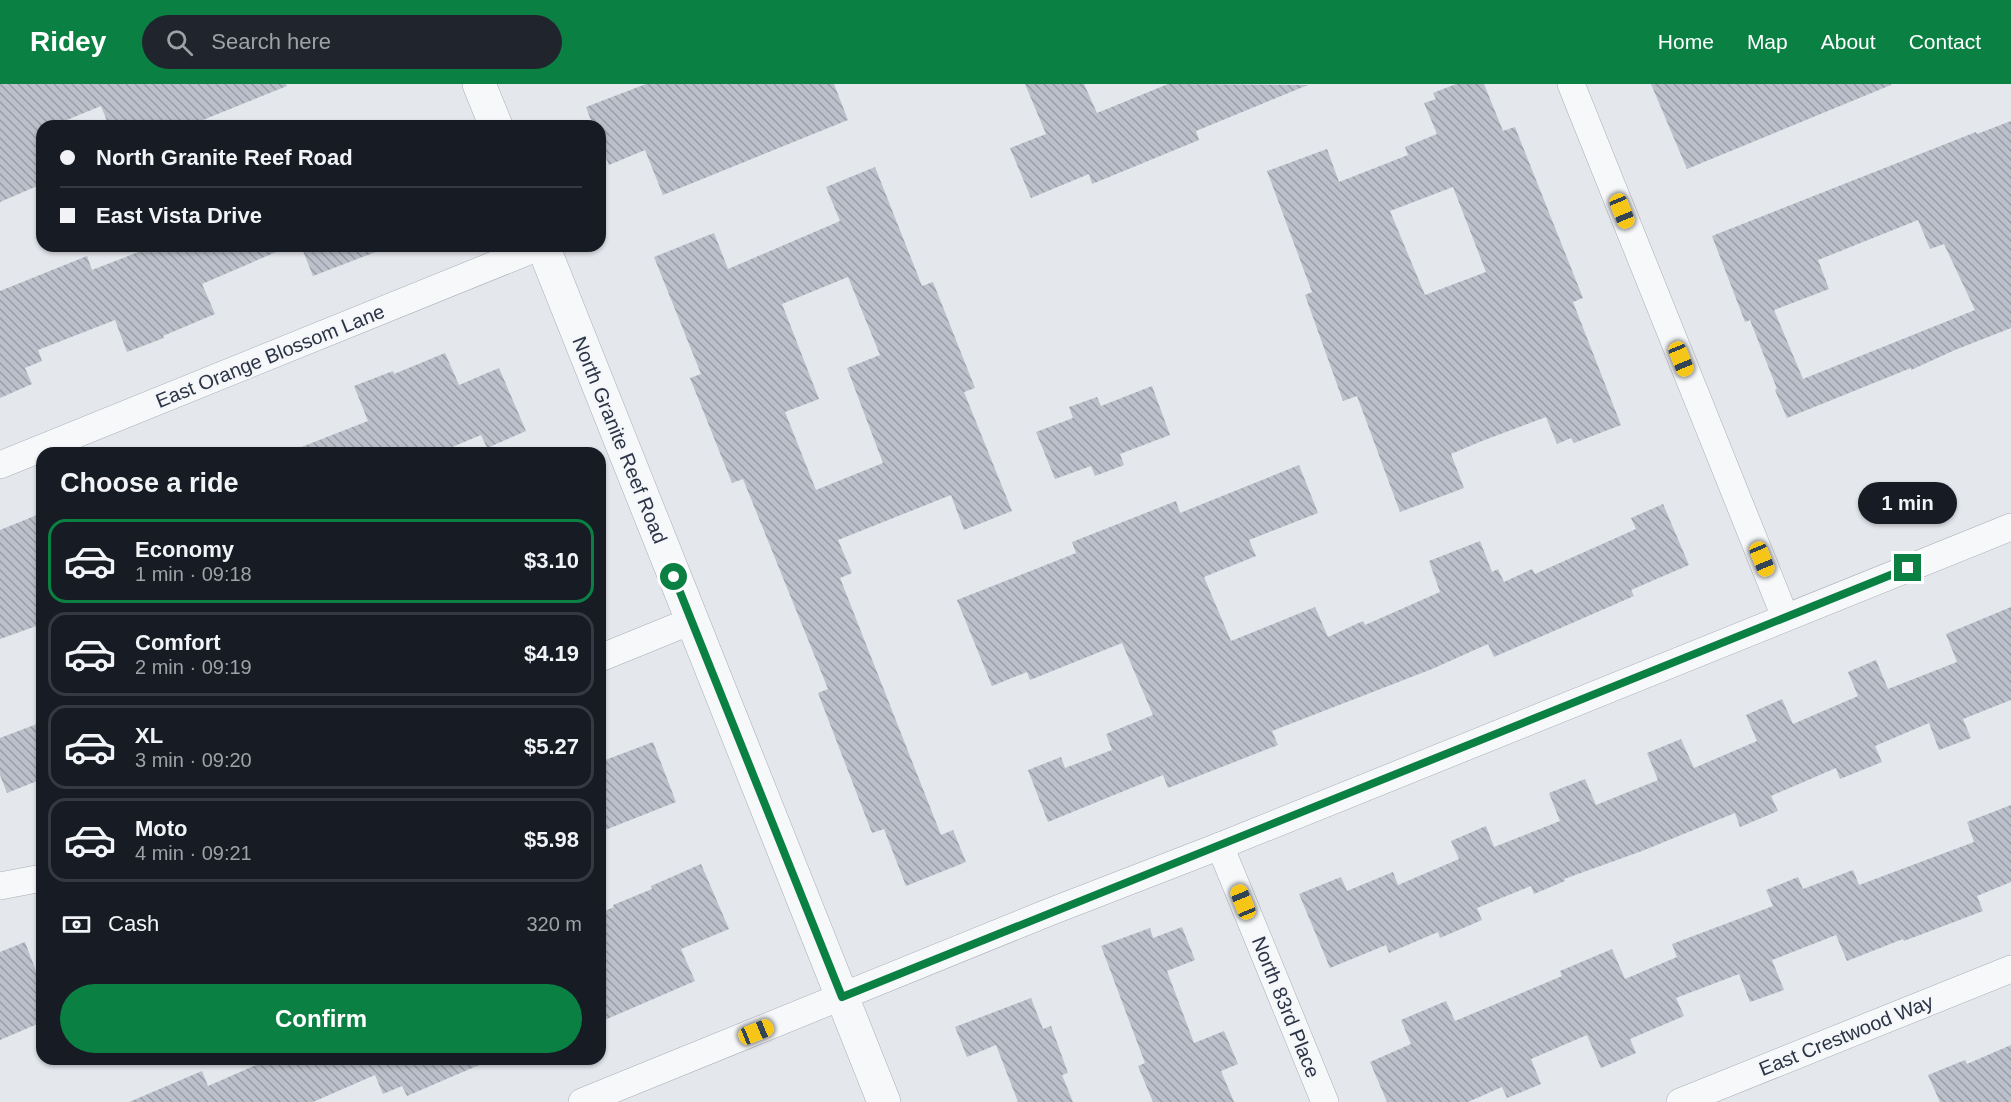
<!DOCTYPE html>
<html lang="en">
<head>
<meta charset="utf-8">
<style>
  body { margin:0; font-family:Arial,sans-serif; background:#20242c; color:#f1f3f6; height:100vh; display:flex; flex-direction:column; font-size:22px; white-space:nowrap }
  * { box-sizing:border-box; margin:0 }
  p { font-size:20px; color:#9ea1a6 }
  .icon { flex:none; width:33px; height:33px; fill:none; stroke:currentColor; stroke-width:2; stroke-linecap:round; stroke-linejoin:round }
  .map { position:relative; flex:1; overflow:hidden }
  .details { position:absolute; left:36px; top:363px; width:570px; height:618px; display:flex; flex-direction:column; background:#171b24; border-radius:18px; box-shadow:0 2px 4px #0004 }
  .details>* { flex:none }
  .top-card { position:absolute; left:36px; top:36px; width:570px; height:132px; border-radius:18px; box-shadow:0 2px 4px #0004; display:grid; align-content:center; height:132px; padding:0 24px; background:#171b24 }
  .end { position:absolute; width:27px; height:27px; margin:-14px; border:8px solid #0b8043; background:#fff; box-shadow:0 0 0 3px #fff }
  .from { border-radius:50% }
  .bubble { position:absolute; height:42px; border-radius:21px; background:#171b24; box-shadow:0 2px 4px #0004; font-size:20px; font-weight:800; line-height:42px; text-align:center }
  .car { position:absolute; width:18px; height:36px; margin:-18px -9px; border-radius:8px; box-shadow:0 0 4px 2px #0007; background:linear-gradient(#f5c518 24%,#345 0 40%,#f5c518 0 76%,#345 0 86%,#f5c518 0) }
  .top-card b { display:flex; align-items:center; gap:21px; height:57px; font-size:22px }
  .top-card b+b { border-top:2px solid #363941 }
  .top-card i { width:15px; height:15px; background:#f1f3f6 }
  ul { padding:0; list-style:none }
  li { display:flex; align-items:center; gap:18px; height:84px; margin:0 12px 9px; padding:0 12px; border:3px solid #363941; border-radius:18px }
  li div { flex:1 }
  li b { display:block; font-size:22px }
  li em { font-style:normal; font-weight:800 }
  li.current { border-color:#0b8043 }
  li>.icon { width:54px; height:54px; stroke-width:1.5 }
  h2 { padding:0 24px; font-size:27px; line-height:72px }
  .pay { display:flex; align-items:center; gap:15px; height:66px; padding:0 24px; font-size:22px }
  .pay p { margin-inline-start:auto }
  .button { display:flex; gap:12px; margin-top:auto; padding:12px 24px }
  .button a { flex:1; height:69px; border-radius:36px; background:#0b8043; color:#fff; font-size:24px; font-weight:800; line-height:69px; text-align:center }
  header { display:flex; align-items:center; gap:36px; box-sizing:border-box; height:84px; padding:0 30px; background:#0b8043; color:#fff }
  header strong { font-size:28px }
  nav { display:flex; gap:33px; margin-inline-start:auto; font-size:21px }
  .search { width:420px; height:54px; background:#20242c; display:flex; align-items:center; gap:15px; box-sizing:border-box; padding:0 21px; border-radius:33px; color:#9ea1a6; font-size:22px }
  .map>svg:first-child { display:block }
  .building { fill:url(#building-back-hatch); fill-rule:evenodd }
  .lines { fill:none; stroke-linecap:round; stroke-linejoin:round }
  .minor-casing { stroke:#a9aeb7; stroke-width:28 }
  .tertiary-casing { stroke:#a9aeb7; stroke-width:34 }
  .minor { stroke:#f7f8fa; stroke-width:27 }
  .tertiary { stroke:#f7f8fa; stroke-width:33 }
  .route { stroke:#0b8043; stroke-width:8 }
  .labels { text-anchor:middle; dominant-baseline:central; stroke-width:4.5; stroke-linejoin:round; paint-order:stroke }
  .street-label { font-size:20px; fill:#2b3445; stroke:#f4f6f9 }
</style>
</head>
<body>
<header>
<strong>Ridey</strong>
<div class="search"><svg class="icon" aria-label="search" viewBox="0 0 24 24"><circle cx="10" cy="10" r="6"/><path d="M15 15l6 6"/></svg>Search here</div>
<nav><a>Home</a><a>Map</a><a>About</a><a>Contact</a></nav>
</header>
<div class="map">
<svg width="2011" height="1018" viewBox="0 0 2011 1018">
  <defs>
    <pattern id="building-back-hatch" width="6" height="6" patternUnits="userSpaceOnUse" patternTransform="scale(1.5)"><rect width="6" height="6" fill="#bbc0ca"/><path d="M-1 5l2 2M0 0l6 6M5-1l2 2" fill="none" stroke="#989da6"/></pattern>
  </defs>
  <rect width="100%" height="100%" fill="#e4e7ec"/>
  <g class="building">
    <polygon points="0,0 286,0 287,2 188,42 109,42 101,22 52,42 42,42 42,100 0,118"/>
    <polygon points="646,0 834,0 848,36 663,111 645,66 609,81 600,59 600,42 593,42 586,23"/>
    <polygon points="1025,0 1084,0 1097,29 1168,0 1308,1 1196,47 1199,56 1092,100 1089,90 1031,114 1010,64 1046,50"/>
    <path d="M1456,0H1484L1503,47L1515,43L1583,214L1573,218L1621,341L1574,359L1571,354L1557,360L1546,333L1482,357L1451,370L1464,404L1400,428L1357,312L1343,317L1305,211L1312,208L1267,87L1327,65L1339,98L1408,71L1405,63L1437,50L1424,19L1436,15L1433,9ZM1453,103L1486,188L1425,211L1390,127Z"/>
    <polygon points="1651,0 1891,0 1891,1 1687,85"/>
    <path d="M2011,37V244L1955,266L1911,286V284L1787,334L1775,306L1777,305L1750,236L1745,238L1712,152L1976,48L1977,50ZM1918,136L1930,165L1944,160L1975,226L1803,295L1774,226L1829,205L1818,176Z"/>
    <path d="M875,83L922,202L933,198L975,304L964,308L1012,427L964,446L951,411L838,456L852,489L840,494L941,751L953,746L966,778L906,802L884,745L872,749L818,609L828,605L743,395L732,399L690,294L701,290L654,173L714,149L728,185L840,137L826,103ZM848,193L880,271L847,284L883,379L816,406L785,328L819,315L782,220Z"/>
    <polygon points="154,162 290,162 202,200 215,230 163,252 164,254 127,268 115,236 38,266 42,277 25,284 32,300 0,314 0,207 87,172 92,186"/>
    <polygon points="301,162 385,162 386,164 313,192"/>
    <polygon points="445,269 459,301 499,284 526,347 487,364 481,351 438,369 291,369 291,367 368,337 354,302 393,287 394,290"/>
    <polygon points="1152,302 1170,351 1120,370 1124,381 1095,392 1091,382 1055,395 1036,348 1073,334 1069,323 1097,313 1101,322"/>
    <polygon points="1299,381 1318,429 1249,456 1256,472 1204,493 1231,557 1315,523 1328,553 1363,537 1365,541 1440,508 1429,477 1480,457 1492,488 1498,485 1504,498 1532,485 1535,490 1636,445 1631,434 1663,420 1689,481 1631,506 1634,512 1494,573 1488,560 1432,585 1272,647 1278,661 1168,704 1163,691 1048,738 1028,686 1061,673 1065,684 1112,666 1106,650 1153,631 1122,559 1030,596 1027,588 992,602 957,516 1076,469 1072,458 1176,417 1180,429"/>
    <polygon points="42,429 42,540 0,555 0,446"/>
    <polygon points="2011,523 2011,616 1963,635 1971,654 1939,666 1929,639 1875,662 1882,678 1840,695 1836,684 1771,712 1778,727 1740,743 1735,729 1642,767 1564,795 1565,797 1534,810 1531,802 1477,824 1482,836 1440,854 1438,848 1389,869 1386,861 1330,884 1299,810 1341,793 1347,807 1393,788 1398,801 1459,775 1451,757 1486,742 1494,763 1560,737 1549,709 1585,695 1596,721 1658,696 1647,669 1681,655 1694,684 1757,657 1746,631 1782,615 1793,640 1858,612 1848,588 1876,576 1888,605 1957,578 1946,550"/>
    <polygon points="42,638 42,695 7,709 0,691 0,654"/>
    <polygon points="653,658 676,718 600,748 600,678"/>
    <polygon points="2011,721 2011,798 1977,812 1983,827 1904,857 1903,855 1847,877 1836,851 1772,876 1784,906 1750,918 1739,890 1676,914 1684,932 1630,955 1636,969 1601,984 1587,951 1531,975 1541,1000 1507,1014 1502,1003 1468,1018 1387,1018 1370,978 1411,960 1401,936 1446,917 1455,937 1562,892 1560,887 1612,865 1625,895 1677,873 1672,860 1773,822 1766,806 1798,793 1803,805 1853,786 1859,801 1974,758 1967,738"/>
    <polygon points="701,780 729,845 681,865 695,897 600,938 600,829 614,823 613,821 652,805 651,802"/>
    <polygon points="1182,843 1195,876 1167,887 1194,959 1224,947 1238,980 1221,987 1234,1018 1153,1018 1138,982 1145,979 1101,862 1150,844 1153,854"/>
    <polygon points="25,858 42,903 42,938 0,956 0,868"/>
    <polygon points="1031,914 1043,945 1051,942 1068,989 1062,991 1073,1018 1018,1018 996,961 967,973 955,943"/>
    <polygon points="2011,961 2011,1018 1940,1018 1928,991 1965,976 1967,980"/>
    <polygon points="270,975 493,975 407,1012 402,1002 383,1010 375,991 313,1018 129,1018 202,987 208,1002"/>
  </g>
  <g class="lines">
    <g class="minor-casing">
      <g id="minor">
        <polyline points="1571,0 1785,533"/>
        <polyline points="0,381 541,162"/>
        <polyline points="600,574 691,537"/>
        <polyline points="1220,762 1325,1018"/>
        <polyline points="0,802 42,794"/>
        <polyline points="582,1018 1047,829 1220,762 2011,443"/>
        <polyline points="1680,1018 2011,885"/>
      </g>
    </g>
    <g class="tertiary-casing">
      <g id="tertiary">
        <polyline points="479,0 496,42"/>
        <polyline points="543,162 884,1018"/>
      </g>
    </g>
    <use href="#minor" class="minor"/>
    <use href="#tertiary" class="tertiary"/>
  </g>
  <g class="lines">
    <polyline class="route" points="674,493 842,913 1908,484"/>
  </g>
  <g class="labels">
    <g class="street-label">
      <text transform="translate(270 272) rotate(-22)">East Orange Blossom Lane</text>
      <text transform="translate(620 356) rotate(68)">North Granite Reef Road</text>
      <text transform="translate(1286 923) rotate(68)">North 83rd Place</text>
      <text transform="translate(1846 951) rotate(-22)">East Crestwood Way</text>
    </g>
  </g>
</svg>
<i class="end from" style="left:674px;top:493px"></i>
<i class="end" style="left:1908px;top:484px"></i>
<div class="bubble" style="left:1858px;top:398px;width:99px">1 min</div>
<i class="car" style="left:1622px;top:127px;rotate:158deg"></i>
<i class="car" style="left:1681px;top:275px;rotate:158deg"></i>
<i class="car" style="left:1762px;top:475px;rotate:158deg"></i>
<i class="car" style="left:1243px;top:818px;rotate:338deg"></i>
<i class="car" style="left:756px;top:948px;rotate:68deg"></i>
<div class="top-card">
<b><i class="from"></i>North Granite Reef Road</b>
<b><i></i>East Vista Drive</b>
</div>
<section class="details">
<h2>Choose a ride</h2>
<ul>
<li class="current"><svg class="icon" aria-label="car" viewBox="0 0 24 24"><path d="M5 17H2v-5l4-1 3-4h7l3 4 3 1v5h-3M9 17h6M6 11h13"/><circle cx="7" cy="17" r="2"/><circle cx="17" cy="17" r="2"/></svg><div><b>Economy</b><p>1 min · 09:18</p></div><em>$3.10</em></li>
<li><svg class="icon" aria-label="car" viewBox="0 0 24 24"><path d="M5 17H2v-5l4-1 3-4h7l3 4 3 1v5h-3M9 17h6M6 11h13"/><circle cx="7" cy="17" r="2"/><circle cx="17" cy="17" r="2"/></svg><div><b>Comfort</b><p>2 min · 09:19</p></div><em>$4.19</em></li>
<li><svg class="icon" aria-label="car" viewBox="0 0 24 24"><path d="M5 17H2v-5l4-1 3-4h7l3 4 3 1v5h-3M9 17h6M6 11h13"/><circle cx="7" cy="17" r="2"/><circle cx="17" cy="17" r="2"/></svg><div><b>XL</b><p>3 min · 09:20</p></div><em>$5.27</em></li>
<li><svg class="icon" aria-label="car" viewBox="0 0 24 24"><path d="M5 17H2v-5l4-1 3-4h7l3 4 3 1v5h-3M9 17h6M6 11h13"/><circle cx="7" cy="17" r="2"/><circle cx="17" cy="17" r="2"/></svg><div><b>Moto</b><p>4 min · 09:21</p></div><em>$5.98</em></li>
</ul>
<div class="pay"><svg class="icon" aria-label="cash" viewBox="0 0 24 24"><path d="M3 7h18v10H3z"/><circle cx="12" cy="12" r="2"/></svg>Cash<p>320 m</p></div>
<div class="button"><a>Confirm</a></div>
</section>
</div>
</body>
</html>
